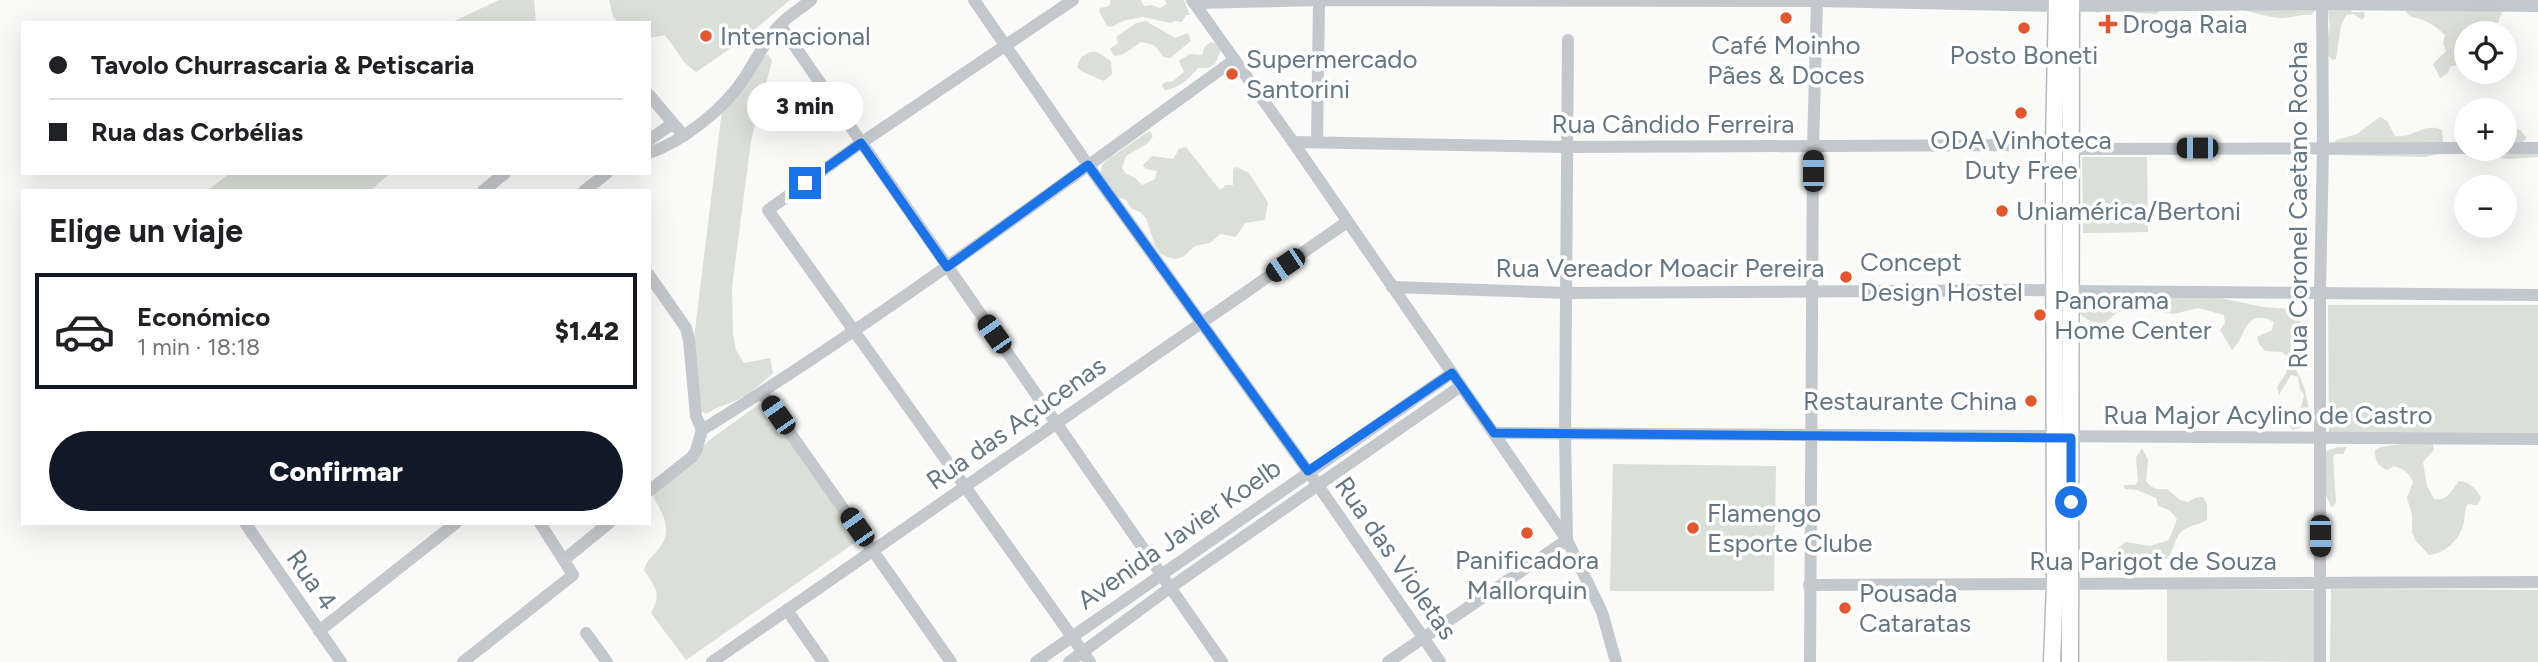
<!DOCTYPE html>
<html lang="es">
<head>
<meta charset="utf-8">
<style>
  body { margin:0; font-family:Figtree,sans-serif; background:#f6f6f6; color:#202124; height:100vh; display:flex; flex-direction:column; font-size:26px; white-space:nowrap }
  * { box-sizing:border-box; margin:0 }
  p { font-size:23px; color:#757577 }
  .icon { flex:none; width:38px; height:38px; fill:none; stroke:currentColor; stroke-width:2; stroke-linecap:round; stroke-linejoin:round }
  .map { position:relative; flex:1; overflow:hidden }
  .drawer { position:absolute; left:21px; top:189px; width:630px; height:336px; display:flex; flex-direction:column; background:#fff; border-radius:0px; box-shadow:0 7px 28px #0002 }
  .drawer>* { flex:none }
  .guide { position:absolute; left:21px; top:21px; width:630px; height:154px; border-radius:0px; box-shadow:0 7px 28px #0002; display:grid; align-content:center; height:154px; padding:0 28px; background:#fff }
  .tools { position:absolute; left:2454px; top:21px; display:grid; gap:14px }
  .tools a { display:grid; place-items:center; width:63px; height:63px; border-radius:50%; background:#fff; box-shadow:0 7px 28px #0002; font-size:35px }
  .end { position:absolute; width:32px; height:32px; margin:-16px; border:9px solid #1a73e8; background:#fff; box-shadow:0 0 0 4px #fff }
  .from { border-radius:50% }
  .bubble { position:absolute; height:49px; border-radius:24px; background:#fff; box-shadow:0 7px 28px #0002; font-size:23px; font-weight:800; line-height:49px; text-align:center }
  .car { position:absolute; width:21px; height:42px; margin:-21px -10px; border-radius:9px; box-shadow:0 0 5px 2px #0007; background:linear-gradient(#222 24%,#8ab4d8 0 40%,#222 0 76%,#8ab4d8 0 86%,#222 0) }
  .guide b { display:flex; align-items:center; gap:24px; height:66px; font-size:26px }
  .guide b+b { border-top:2px solid #e0e0e0 }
  .guide i { width:18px; height:18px; background:#202124 }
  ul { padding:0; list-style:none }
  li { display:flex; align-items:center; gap:21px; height:116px; margin:0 14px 10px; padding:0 14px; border:4px solid transparent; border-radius:0px }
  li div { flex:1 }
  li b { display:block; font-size:26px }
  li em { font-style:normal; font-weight:800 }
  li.active { border-color:#111827 }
  li>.icon { width:63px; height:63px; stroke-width:1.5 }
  h2 { padding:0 28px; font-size:32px; line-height:84px }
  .button { display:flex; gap:14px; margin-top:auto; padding:14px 28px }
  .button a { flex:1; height:80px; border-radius:42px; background:#111827; color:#fff; font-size:28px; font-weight:800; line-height:80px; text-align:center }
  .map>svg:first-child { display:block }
  .green { fill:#dadfd7 }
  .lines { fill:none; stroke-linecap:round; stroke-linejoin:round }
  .major-casing { stroke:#b5babe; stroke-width:19 }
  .minor { stroke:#c3c8cc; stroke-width:12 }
  .major { stroke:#fff; stroke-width:16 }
  .route { stroke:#1a73e8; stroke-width:9 }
  .poi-dot { fill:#e4572e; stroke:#fff; stroke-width:2.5 }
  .labels { text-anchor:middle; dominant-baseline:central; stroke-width:7; stroke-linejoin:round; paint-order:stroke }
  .poi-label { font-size:26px; fill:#657683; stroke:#fff; text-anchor:start }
  .street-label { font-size:26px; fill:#657683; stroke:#fff }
</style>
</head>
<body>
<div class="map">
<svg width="2538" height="662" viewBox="0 0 2538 662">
  <rect width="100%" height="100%" fill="#fafaf8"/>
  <g class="green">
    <polygon points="499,0 534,0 536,23 450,23"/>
    <polygon points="609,0 790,0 740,42 696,72 685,63 665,35 649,38 649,23 619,23 613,17"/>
    <polygon points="1110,0 1141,0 1144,6 1152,5 1160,8 1167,4 1165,0 1184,0 1190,15 1186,15 1182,22 1174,21 1171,23 1143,17 1126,20 1111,27 1107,26 1099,11 1100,8 1109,6 1111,3"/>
    <path d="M2111,0H2137L2139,5C2146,8 2147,6 2154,4C2162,3 2169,6 2176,5C2184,5 2191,1 2198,0C2217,0 2305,0 2317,9L2311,15C2299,14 2289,19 2278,18C2258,15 2236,8 2218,2L2208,9L2183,6L2170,9L2162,8L2156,14L2104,11L2096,13L2094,9L2097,4L2112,2Z"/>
    <polygon points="2327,0 2350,9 2352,12 2364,12 2365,16 2362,20 2354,14 2346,15 2341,26 2336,59 2332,60 2325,52 2330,26"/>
    <path d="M2518,5L2502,12L2494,33H2466V65L2451,66L2447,74L2440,78L2433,64L2446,51L2443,43L2445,35C2436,26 2423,18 2411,17L2405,11L2412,8Z"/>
    <polygon points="1146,21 1175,38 1188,33 1191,41 1170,58 1164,57 1154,45 1141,42 1122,55 1114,56 1110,49 1118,43 1116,37 1136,23"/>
    <path d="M1211,42L1217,44L1221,49L1215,64L1208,68H1198C1189,79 1179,88 1165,90L1162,86L1163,83L1173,81L1184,72L1179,61L1190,54L1202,55L1205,46Z"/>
    <polygon points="1090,52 1097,52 1111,61 1112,74 1104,81 1081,71 1077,67 1081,57"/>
    <path d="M768,54L772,61L751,141L732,287L733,333L736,350L744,363L770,358L773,373C762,384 747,396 732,402C722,406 715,408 706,414L699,410L694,338L722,110L759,59Z"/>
    <path d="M2380,117L2387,121L2395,136C2413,139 2424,122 2442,130L2443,142L2448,148L2438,154L2426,157L2329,155V150L2336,140L2357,134Z"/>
    <path d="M2504,123L2520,130L2527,138L2521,143L2538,150V157L2509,159L2459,152C2471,146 2475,152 2486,154L2504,149Z"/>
    <polygon points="1149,131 1153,136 1148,143 1126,156 1122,168 1126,174 1134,177 1142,185 1155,179 1157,171 1145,169 1143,165 1152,156 1173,159 1179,149 1186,147 1220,190 1226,185 1233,185 1233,169 1237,167 1249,173 1268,203 1265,220 1245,223 1236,237 1220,234 1210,243 1195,246 1183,257 1175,259 1167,257 1160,253 1155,246 1146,218 1140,212 1132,209 1126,200 1117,197 1101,173 1102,165 1107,160"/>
    <polygon points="2082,157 2147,157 2148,232 2083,233"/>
    <polygon points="230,173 390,173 370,191 207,191"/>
    <path d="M2211,296L2263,307L2291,309L2297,314L2301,322L2292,336L2289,361C2304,377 2309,401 2309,421L2302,427L2293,430L2288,425L2292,418L2299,416L2304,395L2300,389L2298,377L2291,375L2279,395L2277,387L2286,373L2288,357L2282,352L2265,351L2259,344L2257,337L2272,330L2274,322C2244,307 2247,336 2232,350L2220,330L2225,323L2224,315L2198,308L2173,314L2130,307L2122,309L2103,324C2091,322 2081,318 2075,307L2087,297Z"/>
    <polygon points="2328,305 2538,305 2538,436 2329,436"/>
    <path d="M762,402L858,537L856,542L686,660L651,613C662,593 655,587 644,570C647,560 651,558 657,551C674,532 664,515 653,497L657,490L712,438Z"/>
    <path d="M2432,442L2434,450L2423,462L2427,486L2434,499C2449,501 2451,491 2459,481C2469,481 2477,490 2481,498L2477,505L2468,504C2463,512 2466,517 2463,526C2458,541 2444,554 2429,555L2415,540L2412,532V515L2407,498L2413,482C2408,472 2404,469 2394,466L2387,470C2377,465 2375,461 2375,450C2383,444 2420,443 2432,442Z"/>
    <polygon points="2338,447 2347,447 2343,454 2335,454 2333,457 2336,502 2334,506 2331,507 2325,493 2326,451"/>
    <path d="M2142,448L2148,460L2146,481C2152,489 2157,490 2167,489L2180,500L2188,502L2195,498L2203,497L2207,504V520C2199,525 2188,525 2181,532C2170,543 2175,571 2148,556L2125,561L2117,558L2114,551L2126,542L2150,546L2169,540L2177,519L2169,510L2158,506L2156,498L2137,490L2125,489L2123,485H2135L2138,482L2136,457Z"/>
    <polygon points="1613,464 1776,466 1774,591 1610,591"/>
    <polygon points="2167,589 2314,590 2314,662 2167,661"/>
    <polygon points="2331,589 2538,590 2538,662 2330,662"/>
  </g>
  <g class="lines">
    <g class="major-casing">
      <g id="major">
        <polyline points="2052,662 2055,584 2054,145 2057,0"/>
        <polyline points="2070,662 2071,0"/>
      </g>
    </g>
    <g class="minor">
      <polyline points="974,0 1088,165 1308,471 1440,662"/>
      <polyline points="1073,0 861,143 768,210 1090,662"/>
      <polyline points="1192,0 1293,142 1567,540 1602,612 1616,662"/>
      <polyline points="1194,3 1319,0 1817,1 2057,6 2322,4 2538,6"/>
      <polyline points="780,25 1222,662"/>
      <polyline points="649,95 684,136"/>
      <polyline points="649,140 672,124"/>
      <polyline points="1293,142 1566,147 2054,145"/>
      <polyline points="1317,142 1319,0"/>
      <polyline points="2504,148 2538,148"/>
      <polyline points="2071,149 2466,148"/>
      <path d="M649,153C684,141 725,108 745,77C756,60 764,43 777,28C786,17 800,9 811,0"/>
      <polyline points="483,191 505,173"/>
      <polyline points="584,191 607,173"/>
      <polyline points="649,275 686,328 689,340 696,416 702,430"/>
      <polyline points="1392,287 1567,293 2053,290"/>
      <polyline points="2071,291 2538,295"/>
      <polyline points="762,393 951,662"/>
      <polyline points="1494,433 2538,439"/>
      <path d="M649,491L692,457L696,451L702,430C885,316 1059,186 1234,60"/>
      <polyline points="245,523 341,662"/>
      <polyline points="1567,540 1565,435 1568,40"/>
      <polyline points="565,559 609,523"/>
      <polyline points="1809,585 2538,582"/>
      <polyline points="787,610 823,662"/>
      <polyline points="319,631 456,523"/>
      <polyline points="586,633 607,662"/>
      <polyline points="463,662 573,575 540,523"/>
      <polyline points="712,662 1347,222"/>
      <polyline points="1036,662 1452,373"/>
      <polyline points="1069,662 1171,587 1461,386"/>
      <polyline points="1388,662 1567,540"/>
      <polyline points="1810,662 1813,147 1817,0"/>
      <polyline points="2320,662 2320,293 2323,147 2322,0"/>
    </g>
    <use href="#major" class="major"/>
  </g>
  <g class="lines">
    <polyline class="route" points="805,183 861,143 947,267 1088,165 1308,471 1452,373 1494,433 2071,438 2071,502"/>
  </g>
  <g class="poi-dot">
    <circle cx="1786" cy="18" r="7"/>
    <path d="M2104.5 13.5h7v7h7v7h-7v7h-7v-7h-7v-7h7z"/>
    <circle cx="2024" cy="28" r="7"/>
    <circle cx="706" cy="36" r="7"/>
    <circle cx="1232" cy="74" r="7"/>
    <circle cx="2021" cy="113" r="7"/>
    <circle cx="2002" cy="211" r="7"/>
    <circle cx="1846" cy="277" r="7"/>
    <circle cx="2040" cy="315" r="7"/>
    <circle cx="2031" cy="401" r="7"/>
    <circle cx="1693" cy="528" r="7"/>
    <circle cx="1527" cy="533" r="7"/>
    <circle cx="1845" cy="608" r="7"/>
  </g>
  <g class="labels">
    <g class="poi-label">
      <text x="2122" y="24">Droga Raia</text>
      <text x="720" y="36">Internacional</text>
      <text x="1786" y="45" text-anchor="middle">Café Moinho<tspan x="1786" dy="30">Pães &amp; Doces</tspan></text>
      <text x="2024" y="55" text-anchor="middle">Posto Boneti</text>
      <text x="1246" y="59">Supermercado<tspan x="1246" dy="30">Santorini</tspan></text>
      <text x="2021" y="140" text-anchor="middle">ODA Vinhoteca<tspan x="2021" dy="30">Duty Free</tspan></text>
      <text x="2016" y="211">Uniamérica/Bertoni</text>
      <text x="1860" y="262">Concept<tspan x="1860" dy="30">Design Hostel</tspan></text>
      <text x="2054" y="300">Panorama<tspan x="2054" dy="30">Home Center</tspan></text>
      <text x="2017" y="401" text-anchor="end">Restaurante China</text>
      <text x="1707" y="513">Flamengo<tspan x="1707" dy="30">Esporte Clube</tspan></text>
      <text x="1527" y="560" text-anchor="middle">Panificadora<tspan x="1527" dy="30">Mallorquin</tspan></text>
      <text x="1859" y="593">Pousada<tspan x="1859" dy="30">Cataratas</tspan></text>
    </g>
    <g class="street-label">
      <text x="1673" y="124">Rua Cândido Ferreira</text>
      <text transform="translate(2298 205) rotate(-90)">Rua Coronel Caetano Rocha</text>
      <text x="1660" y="268">Rua Vereador Moacir Pereira</text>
      <text x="2268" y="415">Rua Major Acylino de Castro</text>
      <text transform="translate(1016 423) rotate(-35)">Rua das Açucenas</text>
      <text transform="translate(1179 534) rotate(-35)">Avenida Javier Koelb</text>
      <text transform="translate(1396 558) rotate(55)">Rua das Violetas</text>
      <text x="2153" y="561">Rua Parigot de Souza</text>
      <text transform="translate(312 580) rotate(55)">Rua 4</text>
    </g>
  </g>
</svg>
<div class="tools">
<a><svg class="icon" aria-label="locate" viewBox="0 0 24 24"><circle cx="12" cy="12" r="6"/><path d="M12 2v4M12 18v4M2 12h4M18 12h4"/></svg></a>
<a>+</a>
<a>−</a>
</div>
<i class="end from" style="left:2071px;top:502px"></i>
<i class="end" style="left:805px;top:183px"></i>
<div class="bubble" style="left:747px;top:82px;width:116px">3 min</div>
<i class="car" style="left:2197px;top:148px;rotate:270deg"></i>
<i class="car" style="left:1813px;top:171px;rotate:0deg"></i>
<i class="car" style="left:1285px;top:265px;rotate:236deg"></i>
<i class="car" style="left:994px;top:334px;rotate:325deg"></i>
<i class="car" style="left:778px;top:415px;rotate:325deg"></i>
<i class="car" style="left:857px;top:527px;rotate:325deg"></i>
<i class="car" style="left:2320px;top:536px;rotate:180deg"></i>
<div class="guide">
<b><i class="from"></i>Tavolo Churrascaria &amp; Petiscaria</b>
<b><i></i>Rua das Corbélias</b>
</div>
<section class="drawer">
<h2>Elige un viaje</h2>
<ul>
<li class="active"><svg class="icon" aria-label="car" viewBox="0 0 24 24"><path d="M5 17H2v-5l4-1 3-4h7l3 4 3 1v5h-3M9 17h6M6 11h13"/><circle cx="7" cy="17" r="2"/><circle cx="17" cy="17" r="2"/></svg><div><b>Económico</b><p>1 min · 18:18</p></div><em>$1.42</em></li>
</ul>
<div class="button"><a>Confirmar</a></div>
</section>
</div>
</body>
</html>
